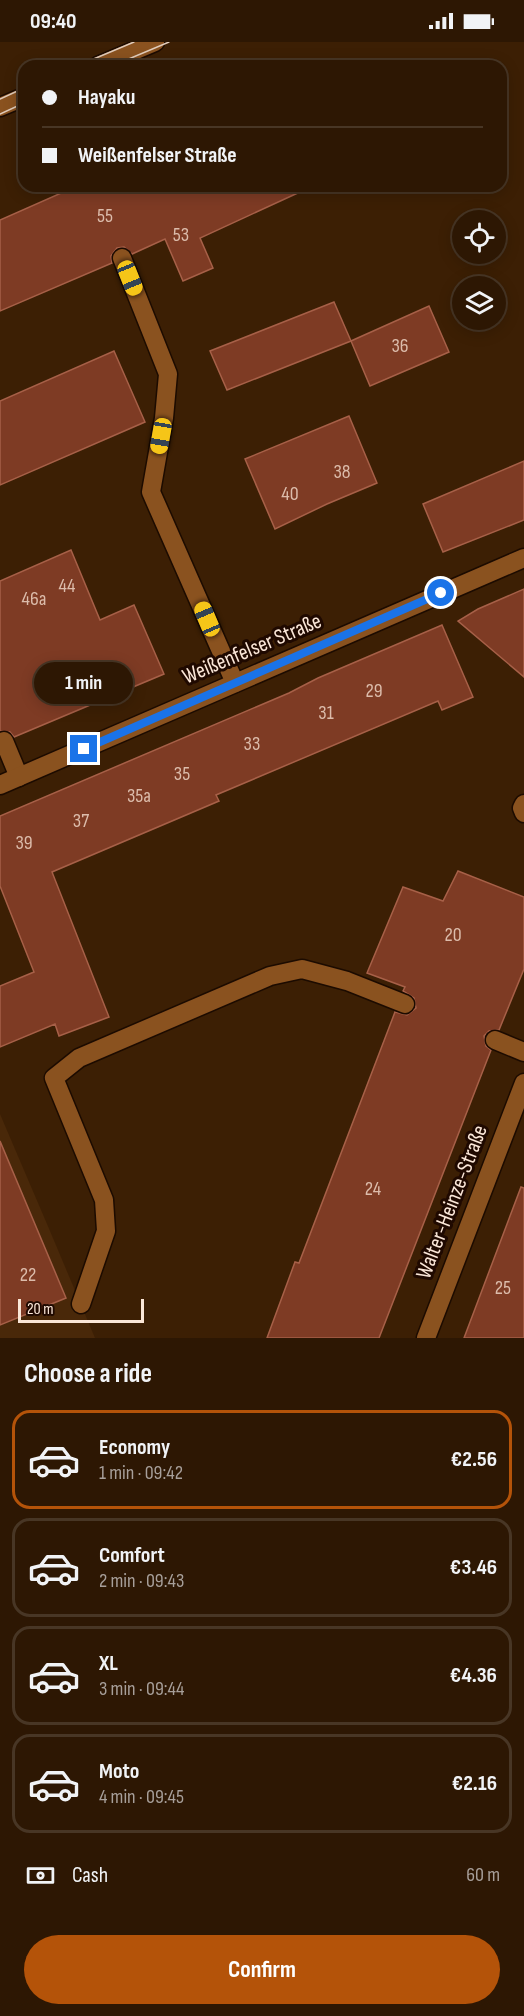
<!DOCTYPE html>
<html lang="en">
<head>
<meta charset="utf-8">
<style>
  body { margin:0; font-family:"Sofia Sans Condensed",sans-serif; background:#392412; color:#f1f3f6; height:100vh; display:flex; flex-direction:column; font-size:22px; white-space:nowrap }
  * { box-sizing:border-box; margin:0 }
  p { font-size:20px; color:#a79f9a }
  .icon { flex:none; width:33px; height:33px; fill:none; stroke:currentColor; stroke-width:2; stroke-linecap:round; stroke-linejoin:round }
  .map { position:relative; height:1296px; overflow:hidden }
  .panel { display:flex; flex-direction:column; background:#2d1703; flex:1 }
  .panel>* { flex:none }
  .hud { position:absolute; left:18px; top:18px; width:489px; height:132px; border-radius:18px; box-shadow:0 3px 15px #0003,0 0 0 2px #483625; display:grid; align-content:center; height:132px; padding:0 24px; background:#2d1703 }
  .tools { position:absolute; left:452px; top:168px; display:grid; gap:12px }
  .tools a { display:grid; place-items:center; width:54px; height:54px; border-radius:50%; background:#2d1703; box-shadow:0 3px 15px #0003,0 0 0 2px #483625; font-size:30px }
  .scale { position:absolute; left:18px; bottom:15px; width:126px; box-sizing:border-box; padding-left:6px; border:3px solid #fbe7d8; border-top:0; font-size:16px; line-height:21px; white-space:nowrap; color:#fbe7d8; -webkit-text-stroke:4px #1f0900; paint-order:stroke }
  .end { position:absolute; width:27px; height:27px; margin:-14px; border:8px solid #1a73e8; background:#fff; box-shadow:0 0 0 3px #fff }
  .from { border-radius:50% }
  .bubble { position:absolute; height:42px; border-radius:21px; background:#2d1703; box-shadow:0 3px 15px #0003,0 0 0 2px #483625; font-size:20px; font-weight:700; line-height:42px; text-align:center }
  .car { position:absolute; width:18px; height:36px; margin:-18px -9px; border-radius:8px; box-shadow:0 0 4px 2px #0007; background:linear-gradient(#f5c518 24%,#345 0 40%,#f5c518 0 76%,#345 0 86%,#f5c518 0) }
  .hud b { display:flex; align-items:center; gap:21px; height:57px; font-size:22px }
  .hud b+b { border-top:2px solid #483625 }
  .hud i { width:15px; height:15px; background:#f1f3f6 }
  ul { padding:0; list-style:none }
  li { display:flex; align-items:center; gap:18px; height:99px; margin:0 12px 9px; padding:0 12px; border:3px solid #483625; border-radius:18px }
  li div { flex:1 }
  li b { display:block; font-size:22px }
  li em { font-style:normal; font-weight:700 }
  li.selected { border-color:#b45309 }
  li>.icon { width:54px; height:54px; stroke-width:1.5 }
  h2 { padding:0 24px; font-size:27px; line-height:72px }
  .pay { display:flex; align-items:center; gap:15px; height:66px; padding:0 24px; font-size:22px }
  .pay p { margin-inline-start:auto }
  .primary-button { display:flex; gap:12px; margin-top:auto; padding:12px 24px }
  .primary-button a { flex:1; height:69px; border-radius:36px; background:#b45309; color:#fff; font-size:24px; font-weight:700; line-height:69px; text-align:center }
  .status { display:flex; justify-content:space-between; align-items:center; height:42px; padding:0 30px; background:#2d1703; direction:ltr }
  .status svg { height:16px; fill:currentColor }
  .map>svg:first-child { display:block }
  .built { fill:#492809 }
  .building { fill:#7e3b24; stroke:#a76048; stroke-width:1.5 }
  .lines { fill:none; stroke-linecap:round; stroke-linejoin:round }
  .service-casing { stroke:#1c0b00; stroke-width:21 }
  .minor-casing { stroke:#1c0b00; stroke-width:21 }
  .tertiary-casing { stroke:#1c0b00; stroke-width:21 }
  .service { stroke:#8a521f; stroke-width:18 }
  .minor { stroke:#8a521f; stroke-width:18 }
  .tertiary { stroke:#8a521f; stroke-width:18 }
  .tram { stroke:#e1ccbb; stroke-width:1.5 }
  .route { stroke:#1a73e8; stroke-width:8 }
  .labels { text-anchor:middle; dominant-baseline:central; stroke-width:6; stroke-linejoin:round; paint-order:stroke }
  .number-label { font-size:20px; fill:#dcbcab }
  .street-label { font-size:22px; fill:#fbe7d8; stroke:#1f0900 }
</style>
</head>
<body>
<div class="status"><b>09:40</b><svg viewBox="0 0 49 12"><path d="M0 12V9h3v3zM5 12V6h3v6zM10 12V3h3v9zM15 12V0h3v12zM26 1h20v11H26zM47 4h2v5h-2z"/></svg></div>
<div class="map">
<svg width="524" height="1296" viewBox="0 0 524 1296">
  <rect width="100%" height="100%" fill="#3c1f04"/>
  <polygon class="built" points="0,1072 50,1189 95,1296 0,1296"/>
  <g class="building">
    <polygon points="77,144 313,144 200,196 213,226 183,239 165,197 132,212 124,205 117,206 111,214 112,221 0,269 0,178"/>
    <polygon points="334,260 351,299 227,348 210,309"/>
    <polygon points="429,264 449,310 370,344 351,299"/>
    <polygon points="114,309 145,380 0,443 0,359"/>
    <polygon points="349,374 377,441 327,462 275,487 245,417"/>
    <polygon points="524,419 524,478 443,510 423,462"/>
    <polygon points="71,508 100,578 134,563 164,632 14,695 10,690 0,689 0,539"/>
    <polygon points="524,547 524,635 458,579 478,567"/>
    <polygon points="442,583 473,655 442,668 438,659 216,753 219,759 52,830 109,975 59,994 55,982 0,1005 0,944 34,930 0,844 0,774 289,651 318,636"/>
    <polygon points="458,829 524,855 524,927 499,988 489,989 484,994 486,1004 491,1008 379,1296 267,1296 295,1220 299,1221 395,970 407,973 416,966 414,956 403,949 405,945 367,931 403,845 443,859"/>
    <polygon points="0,1099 66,1256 0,1283"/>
    <polygon points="521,1145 524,1146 524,1296 464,1296"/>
  </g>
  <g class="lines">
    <g class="service-casing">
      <g id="service">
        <polyline points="122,216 168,332 164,376 151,450 235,641"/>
        <polyline points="4,699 19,735"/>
        <polyline points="524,762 522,766 524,771"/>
        <polyline points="495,998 524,1010"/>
        <polyline points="81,1262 106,1189 104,1158 54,1036 79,1016 270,934 302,927 347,939 405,962"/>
      </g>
    </g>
    <g class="minor-casing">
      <g id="minor">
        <polyline points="0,743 524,516"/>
        <polyline points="426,1296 524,1041"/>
      </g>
    </g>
    <g class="tertiary-casing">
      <g id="tertiary">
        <polyline points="98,24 155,0"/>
        <polyline points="0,65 24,55"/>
      </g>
    </g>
    <use href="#service" class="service"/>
    <use href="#minor" class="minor"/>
    <use href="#tertiary" class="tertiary"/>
    <g class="tram">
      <polyline points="77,24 134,0"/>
      <polyline points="112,24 169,0"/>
      <polyline points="0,57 24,46"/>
      <polyline points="0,72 24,61"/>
    </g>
  </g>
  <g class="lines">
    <polyline class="route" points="84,707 441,551"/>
  </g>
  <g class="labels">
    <g class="number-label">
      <text x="105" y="174">55</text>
      <text x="181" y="193">53</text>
      <text x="400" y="304">36</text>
      <text x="342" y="430">38</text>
      <text x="290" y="452">40</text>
      <text x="67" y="544">44</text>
      <text x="34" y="557">46a</text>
      <text x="374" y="649">29</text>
      <text x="326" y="671">31</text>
      <text x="252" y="702">33</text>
      <text x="182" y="732">35</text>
      <text x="139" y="754">35a</text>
      <text x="81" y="779">37</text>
      <text x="24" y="801">39</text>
      <text x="453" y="893">20</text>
      <text x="373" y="1147">24</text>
      <text x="28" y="1233">22</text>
      <text x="503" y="1246">25</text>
    </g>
    <g class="street-label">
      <text transform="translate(252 607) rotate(-23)">Weißenfelser Straße</text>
      <text transform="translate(452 1160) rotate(-69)">Walter-Heinze-Straße</text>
    </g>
  </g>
</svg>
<div class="tools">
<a><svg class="icon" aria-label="locate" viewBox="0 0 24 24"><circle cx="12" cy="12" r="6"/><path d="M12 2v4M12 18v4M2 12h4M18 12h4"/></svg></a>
<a><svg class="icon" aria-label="layers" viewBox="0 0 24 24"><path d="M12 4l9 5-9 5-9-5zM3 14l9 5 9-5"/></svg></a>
</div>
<div class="scale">20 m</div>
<i class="end from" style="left:441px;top:551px"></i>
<i class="end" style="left:84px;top:707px"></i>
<div class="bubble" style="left:34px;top:620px;width:99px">1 min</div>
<i class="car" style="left:130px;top:236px;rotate:158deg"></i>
<i class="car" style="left:161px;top:394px;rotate:190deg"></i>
<i class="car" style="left:207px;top:577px;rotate:337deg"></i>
<div class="hud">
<b><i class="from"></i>Hayaku</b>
<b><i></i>Weißenfelser Straße</b>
</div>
</div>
<section class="panel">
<h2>Choose a ride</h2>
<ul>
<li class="selected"><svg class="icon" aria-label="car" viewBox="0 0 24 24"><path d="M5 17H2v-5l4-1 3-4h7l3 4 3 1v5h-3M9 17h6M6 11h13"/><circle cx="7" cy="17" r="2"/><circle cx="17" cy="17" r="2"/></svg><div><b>Economy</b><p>1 min · 09:42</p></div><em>€2.56</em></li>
<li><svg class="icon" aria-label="car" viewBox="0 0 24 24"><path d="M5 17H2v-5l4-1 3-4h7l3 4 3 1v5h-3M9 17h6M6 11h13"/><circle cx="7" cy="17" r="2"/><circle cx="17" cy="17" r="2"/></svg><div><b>Comfort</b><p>2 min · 09:43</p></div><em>€3.46</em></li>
<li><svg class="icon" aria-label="car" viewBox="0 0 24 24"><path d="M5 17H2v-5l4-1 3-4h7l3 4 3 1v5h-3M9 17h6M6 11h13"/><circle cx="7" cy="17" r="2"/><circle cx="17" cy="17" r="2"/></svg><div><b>XL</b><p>3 min · 09:44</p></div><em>€4.36</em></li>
<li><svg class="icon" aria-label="car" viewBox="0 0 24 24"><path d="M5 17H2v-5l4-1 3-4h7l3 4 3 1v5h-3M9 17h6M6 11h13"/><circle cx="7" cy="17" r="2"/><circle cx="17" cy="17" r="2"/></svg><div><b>Moto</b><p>4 min · 09:45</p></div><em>€2.16</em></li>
</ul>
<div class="pay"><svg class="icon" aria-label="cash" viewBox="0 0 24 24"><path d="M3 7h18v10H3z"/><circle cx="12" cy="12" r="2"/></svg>Cash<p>60 m</p></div>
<div class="primary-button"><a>Confirm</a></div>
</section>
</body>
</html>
